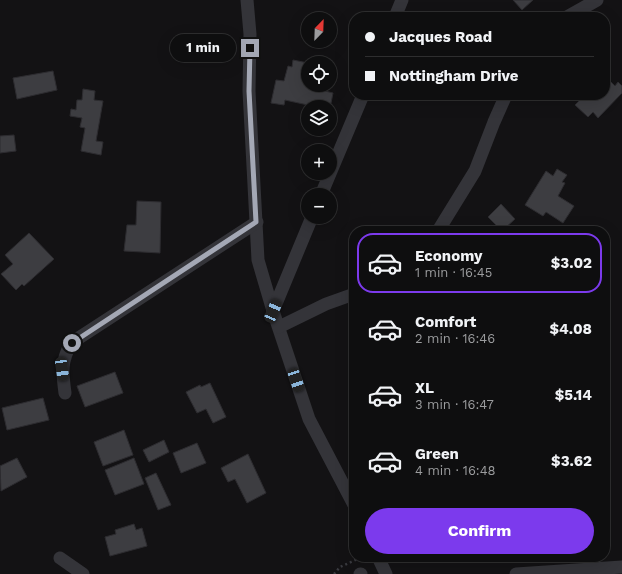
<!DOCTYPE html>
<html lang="en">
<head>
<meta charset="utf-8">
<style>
  body { margin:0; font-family:"Work Sans",sans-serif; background:#171718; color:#f1f3f6; height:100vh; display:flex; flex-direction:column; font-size:15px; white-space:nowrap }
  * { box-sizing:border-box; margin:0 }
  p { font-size:13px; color:#9b9c9e }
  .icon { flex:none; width:22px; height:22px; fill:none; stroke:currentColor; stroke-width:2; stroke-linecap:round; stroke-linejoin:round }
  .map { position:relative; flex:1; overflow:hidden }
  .drawer { position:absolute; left:349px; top:226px; width:261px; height:336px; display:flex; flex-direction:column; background:#0e0e0f; border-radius:16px; box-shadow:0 4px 16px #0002,0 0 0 1px #2e2e2f }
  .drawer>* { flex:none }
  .hud { position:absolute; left:349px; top:12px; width:261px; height:88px; border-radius:16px; box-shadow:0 4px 16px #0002,0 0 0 1px #2e2e2f; display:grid; align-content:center; height:88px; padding:0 16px; background:#0e0e0f }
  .needle { width:26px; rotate:23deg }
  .controls { position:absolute; left:301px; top:12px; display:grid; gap:8px }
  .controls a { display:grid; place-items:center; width:36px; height:36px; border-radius:50%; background:#0e0e0f; box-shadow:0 4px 16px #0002,0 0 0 1px #2e2e2f; font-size:20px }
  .end { position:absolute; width:18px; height:18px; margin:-9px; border:5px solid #a4a8b5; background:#111; box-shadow:0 0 0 2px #111 }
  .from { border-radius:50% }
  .bubble { position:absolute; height:28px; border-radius:14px; background:#0e0e0f; box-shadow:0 4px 16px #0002,0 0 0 1px #2e2e2f; font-size:13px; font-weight:700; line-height:28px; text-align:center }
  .car { position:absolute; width:12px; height:24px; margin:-12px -6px; border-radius:5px; box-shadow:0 0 3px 1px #0007; background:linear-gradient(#222 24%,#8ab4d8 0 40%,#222 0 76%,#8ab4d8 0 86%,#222 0) }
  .hud b { display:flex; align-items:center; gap:14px; height:38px; font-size:15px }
  .hud b+b { border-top:1px solid #2e2e2f }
  .hud i { width:10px; height:10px; background:#f1f3f6 }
  ul { padding:7px 0 0; list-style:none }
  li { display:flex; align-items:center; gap:12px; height:60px; margin:0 8px 6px; padding:0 8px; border:2px solid transparent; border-radius:16px }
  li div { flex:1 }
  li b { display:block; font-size:15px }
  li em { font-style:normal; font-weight:700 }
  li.selected { border-color:#7c3aed }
  li>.icon { width:36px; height:36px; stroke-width:1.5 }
  .primary-button { display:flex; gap:8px; margin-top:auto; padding:8px 16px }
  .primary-button a { flex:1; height:46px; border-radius:24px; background:#7c3aed; color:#fff; font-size:16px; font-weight:700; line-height:46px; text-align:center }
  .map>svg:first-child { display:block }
  .building { fill:#3d3d41; stroke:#2d2c30 }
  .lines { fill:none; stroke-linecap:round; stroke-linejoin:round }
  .path { stroke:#3a3b40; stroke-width:2.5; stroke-dasharray:2 3; stroke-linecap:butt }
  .minor { stroke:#343439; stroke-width:13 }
  .route { stroke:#a4a8b5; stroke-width:5 }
</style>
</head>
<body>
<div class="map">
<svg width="622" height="574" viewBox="0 0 622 574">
  <rect width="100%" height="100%" fill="#131214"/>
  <g class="building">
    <polygon points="513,0 533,0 522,10"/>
    <polygon points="293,60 308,63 305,74 308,75 308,85 326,85 325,91 333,93 330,108 317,107 285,100 284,105 271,103 276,80 284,81 288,66 292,67"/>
    <polygon points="53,71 57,90 17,99 13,78"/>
    <polygon points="605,76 615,86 618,82 622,86 622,93 598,118 593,112 588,117 575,105 585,95 605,95"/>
    <polygon points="83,89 95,91 94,100 103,101 96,141 103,142 101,155 81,151 85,128 80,127 82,118 70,116 71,109 76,110 77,100 82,100"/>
    <polygon points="14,135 16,151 0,153 0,136"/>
    <polygon points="557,169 567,175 562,182 565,183 558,196 574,206 563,223 546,212 543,216 525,205 546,171 553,176"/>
    <polygon points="137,201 161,202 160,253 124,251 127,225 136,225"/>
    <polygon points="501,204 515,219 502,231 488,217"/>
    <polygon points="29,233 54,259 24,286 22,284 16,290 1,274 13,264 5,255"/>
    <polygon points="115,372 123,393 85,407 77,386"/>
    <polygon points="210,383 226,417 213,423 206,409 197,413 186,392 200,385 201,387"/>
    <polygon points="43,398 49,420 7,430 2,408"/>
    <polygon points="124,430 133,455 103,466 94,442"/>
    <polygon points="164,440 169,452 149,462 143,450"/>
    <polygon points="197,443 206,463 181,473 173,453"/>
    <polygon points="248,454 266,493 247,503 235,479 228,482 221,468"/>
    <polygon points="17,458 27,477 1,491 0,466"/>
    <polygon points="134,458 144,484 115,495 105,470"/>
    <polygon points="156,473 171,505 158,510 145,478"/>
    <polygon points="134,524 136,530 142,528 147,546 110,556 105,537 116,534 115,530"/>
  </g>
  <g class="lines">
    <polyline class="path" points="334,574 340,567 362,557"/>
    <g class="minor">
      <polyline points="247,0 250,34 249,91 258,260 273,311 309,419 354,505"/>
      <polyline points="395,17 402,0"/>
      <polyline points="567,17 597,0"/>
      <polyline points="321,195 363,95"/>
      <polyline points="438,231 475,171 494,122 506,95"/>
      <polyline points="273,311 312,217"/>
      <polyline points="279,327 326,304 354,294"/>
      <path d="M65,393C62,371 61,362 71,343L257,222"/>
      <polyline points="378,557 386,574"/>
      <polyline points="60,558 83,574"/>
      <polyline points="360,574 361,574"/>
      <polyline points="516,574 622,567"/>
    </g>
  </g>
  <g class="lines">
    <polyline class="route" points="72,343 256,222 249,91 250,48"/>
  </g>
</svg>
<div class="controls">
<a><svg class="needle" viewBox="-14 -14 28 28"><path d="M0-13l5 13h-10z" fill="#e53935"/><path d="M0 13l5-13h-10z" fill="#9b9c9e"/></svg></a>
<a><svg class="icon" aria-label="locate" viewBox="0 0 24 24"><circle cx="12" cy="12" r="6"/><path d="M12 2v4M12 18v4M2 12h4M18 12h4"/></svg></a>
<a><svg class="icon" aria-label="layers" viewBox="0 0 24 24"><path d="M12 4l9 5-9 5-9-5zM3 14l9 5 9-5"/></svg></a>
<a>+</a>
<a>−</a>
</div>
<i class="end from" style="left:72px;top:343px"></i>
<i class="end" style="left:250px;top:48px"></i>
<div class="bubble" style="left:170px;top:34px;width:66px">1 min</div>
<i class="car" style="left:273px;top:311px;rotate:23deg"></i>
<i class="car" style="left:62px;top:369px;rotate:172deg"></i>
<i class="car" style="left:296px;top:380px;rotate:161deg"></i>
<div class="hud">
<b><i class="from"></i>Jacques Road</b>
<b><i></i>Nottingham Drive</b>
</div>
<section class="drawer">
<ul>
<li class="selected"><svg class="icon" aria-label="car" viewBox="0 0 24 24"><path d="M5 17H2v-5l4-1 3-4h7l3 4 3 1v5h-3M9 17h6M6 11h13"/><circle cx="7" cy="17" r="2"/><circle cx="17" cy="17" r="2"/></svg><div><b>Economy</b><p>1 min · 16:45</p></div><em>$3.02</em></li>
<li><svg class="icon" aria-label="car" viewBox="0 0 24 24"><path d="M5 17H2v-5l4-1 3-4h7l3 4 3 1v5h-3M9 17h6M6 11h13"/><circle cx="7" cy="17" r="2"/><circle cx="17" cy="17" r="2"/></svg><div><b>Comfort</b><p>2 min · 16:46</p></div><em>$4.08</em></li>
<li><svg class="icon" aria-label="car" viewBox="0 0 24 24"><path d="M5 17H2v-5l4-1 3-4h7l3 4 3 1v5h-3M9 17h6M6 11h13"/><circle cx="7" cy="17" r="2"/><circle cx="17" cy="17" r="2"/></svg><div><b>XL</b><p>3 min · 16:47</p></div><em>$5.14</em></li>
<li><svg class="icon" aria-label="car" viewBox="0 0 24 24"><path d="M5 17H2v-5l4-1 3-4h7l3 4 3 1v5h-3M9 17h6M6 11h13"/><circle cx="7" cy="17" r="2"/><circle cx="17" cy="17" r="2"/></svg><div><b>Green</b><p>4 min · 16:48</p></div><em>$3.62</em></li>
</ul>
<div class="primary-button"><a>Confirm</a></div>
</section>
</div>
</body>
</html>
